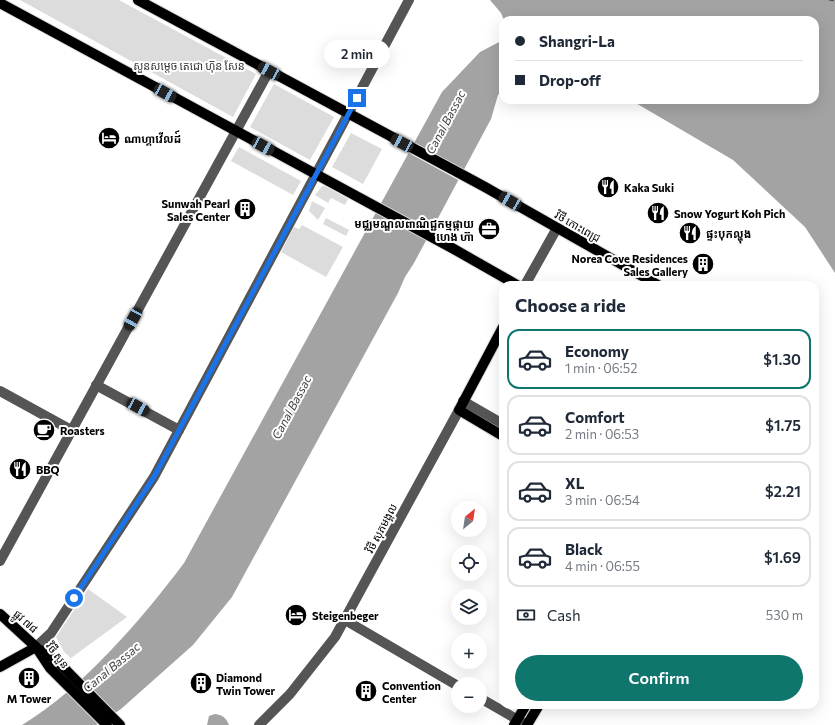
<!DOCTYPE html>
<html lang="en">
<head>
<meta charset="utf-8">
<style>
  body { margin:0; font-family:Commissioner,"Noto Sans Khmer",sans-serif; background:#f2f2f3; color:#1f2937; height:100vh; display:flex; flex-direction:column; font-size:15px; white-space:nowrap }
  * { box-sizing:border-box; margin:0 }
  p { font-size:13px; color:#747a83 }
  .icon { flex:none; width:22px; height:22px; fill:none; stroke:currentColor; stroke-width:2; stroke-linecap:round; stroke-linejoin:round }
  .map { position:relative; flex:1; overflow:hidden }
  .sheet { position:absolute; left:499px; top:281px; width:320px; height:428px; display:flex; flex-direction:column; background:#fff; border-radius:12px; box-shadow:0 4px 16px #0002 }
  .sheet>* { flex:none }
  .top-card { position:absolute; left:499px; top:16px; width:320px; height:88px; border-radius:12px; box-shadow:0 4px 16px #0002; display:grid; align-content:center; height:88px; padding:0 16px; background:#fff }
  .needle { width:26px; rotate:30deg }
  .buttons { position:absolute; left:451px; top:501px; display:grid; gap:8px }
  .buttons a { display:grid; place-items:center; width:36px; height:36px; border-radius:50%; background:#fff; box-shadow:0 4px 16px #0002; font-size:20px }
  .end { position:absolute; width:18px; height:18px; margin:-9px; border:5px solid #1a73e8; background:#fff; box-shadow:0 0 0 2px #fff }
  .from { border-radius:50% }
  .bubble { position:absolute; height:28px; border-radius:14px; background:#fff; box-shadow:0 4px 16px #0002; font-size:13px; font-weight:600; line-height:28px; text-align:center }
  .car { position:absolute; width:12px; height:24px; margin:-12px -6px; border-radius:5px; box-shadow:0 0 3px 1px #0007; background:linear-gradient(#222 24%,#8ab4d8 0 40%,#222 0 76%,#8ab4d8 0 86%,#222 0) }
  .top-card b { display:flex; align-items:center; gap:14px; height:38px; font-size:15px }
  .top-card b+b { border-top:1px solid #e0e1e3 }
  .top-card i { width:10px; height:10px; background:#1f2937 }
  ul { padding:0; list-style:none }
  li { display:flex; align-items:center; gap:12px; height:60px; margin:0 8px 6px; padding:0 8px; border:2px solid #e0e1e3; border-radius:12px }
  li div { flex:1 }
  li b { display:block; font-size:15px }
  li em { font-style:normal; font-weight:600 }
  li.selected { border-color:#0f766e }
  li>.icon { width:36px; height:36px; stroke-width:1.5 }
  h2 { padding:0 16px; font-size:18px; line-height:48px }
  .pay { display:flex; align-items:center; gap:10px; height:44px; padding:0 16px; font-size:15px }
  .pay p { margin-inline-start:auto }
  .button { display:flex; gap:8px; margin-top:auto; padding:8px 16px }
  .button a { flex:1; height:46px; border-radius:24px; background:#0f766e; color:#fff; font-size:16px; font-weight:600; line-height:46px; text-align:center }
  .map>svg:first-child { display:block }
  .green { fill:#dcdcdc }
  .water { fill:#a3a3a3 }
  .pier { fill:#fff }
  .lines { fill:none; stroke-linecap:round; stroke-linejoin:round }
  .ferry { stroke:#444; stroke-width:1; stroke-dasharray:5 4; stroke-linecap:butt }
  .major-casing { stroke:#dbdbdb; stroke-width:12 }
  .minor { stroke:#555; stroke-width:10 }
  .major { stroke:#000; stroke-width:10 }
  .route { stroke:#1a73e8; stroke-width:5 }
  .labels { text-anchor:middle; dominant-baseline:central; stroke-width:4; stroke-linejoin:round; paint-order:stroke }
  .park-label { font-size:11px; fill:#333; stroke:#fff }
  .poi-label { font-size:11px; font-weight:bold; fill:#000; stroke:#fff; text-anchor:start }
  .street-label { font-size:11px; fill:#000; stroke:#fff }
  .water-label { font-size:12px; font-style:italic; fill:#444; stroke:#fff }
</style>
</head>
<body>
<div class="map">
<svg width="835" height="725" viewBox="0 0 835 725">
  <rect width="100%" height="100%" fill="#fff"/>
  <g class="green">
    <polygon points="20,0 119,0 256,74 233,117"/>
    <polygon points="274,84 334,117 310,160 250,127"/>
    <polygon points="351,133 382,149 363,184 332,167"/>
    <polygon points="239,147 301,181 293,195 231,161"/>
    <polygon points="322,186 325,186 348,199 345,205 331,198 328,203 315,195"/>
    <polygon points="312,201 325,208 318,220 309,211"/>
    <polygon points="326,218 349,230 346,236 323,224"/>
    <polygon points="302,225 343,247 326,277 281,252 294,227 299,229"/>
    <polygon points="88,589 127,617 71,658 64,652 56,637"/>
  </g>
  <g class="water">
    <polygon points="490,0 835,0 835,273 805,227 733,160 634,102 626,100 815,100 815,20 504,20 501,13"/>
    <path d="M503,40V90L498,95L491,119L414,263L405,277L398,293L232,597L193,645L121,709L96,725H22C82,689 142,619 184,563L442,92L480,52Z"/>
    <path d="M215,714C223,715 226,718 229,725H207L209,716Z"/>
  </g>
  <polygon class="pier" points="412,142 465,170 460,181 407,152"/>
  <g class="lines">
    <polyline class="ferry" points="829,0 835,1"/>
    <g class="major-casing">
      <g id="major">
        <polyline points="138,0 485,187 658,285"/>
        <polyline points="0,3 452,248 517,285"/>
        <polyline points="503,327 459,410 503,436"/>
        <polyline points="0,614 36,647 50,668 107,725"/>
        <polyline points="40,650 57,661 120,725"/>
        <polyline points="0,667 36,647"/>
        <polyline points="514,725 526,705"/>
        <polyline points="527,725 539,705"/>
      </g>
    </g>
    <g class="minor">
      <polyline points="525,285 557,228"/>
      <polyline points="96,385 179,430"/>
      <polyline points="0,391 71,430"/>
      <polyline points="463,401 503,424"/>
      <polyline points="0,561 269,71"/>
      <polyline points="345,620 458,686"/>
      <polyline points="36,647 51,633 154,477 409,0"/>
      <polyline points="480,698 525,724"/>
      <polyline points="259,725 290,694 335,637 459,410"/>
    </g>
    <use href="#major" class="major"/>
  </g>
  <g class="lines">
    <polyline class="route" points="74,598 154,477 357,98"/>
  </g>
  <defs>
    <g id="hotel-disc" transform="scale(1.15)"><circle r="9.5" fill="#000" stroke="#fff"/><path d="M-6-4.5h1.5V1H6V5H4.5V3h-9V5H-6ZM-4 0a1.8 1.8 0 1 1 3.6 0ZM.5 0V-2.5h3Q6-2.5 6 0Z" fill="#fff"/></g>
    <g id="restaurant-disc" transform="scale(1.15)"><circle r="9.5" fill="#000" stroke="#fff"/><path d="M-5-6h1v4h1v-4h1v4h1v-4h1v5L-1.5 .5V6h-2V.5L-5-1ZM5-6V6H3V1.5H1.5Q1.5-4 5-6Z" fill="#fff"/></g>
    <g id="building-disc" transform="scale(1.15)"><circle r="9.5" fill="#000" stroke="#fff"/><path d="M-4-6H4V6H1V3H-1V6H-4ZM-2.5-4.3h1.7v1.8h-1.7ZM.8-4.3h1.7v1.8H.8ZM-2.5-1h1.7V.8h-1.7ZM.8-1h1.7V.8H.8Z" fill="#fff"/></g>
    <g id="office-disc" transform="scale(1.15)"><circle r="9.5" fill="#000" stroke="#fff"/><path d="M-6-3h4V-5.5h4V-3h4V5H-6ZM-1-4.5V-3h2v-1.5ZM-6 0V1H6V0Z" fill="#fff"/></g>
    <g id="cafe-disc" transform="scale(1.15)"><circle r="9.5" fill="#000" stroke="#fff"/><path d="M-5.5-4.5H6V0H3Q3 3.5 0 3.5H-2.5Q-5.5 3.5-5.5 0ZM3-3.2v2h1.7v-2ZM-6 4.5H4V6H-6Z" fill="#fff"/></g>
  </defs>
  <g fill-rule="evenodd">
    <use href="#hotel-disc" x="109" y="138"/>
    <use href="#restaurant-disc" x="608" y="187"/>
    <use href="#building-disc" x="245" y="209"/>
    <use href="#restaurant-disc" x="658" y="213"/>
    <use href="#office-disc" x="489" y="229"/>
    <use href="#restaurant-disc" x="690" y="233"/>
    <use href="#building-disc" x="703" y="264"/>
    <use href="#cafe-disc" x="44" y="430"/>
    <use href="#restaurant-disc" x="20" y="469"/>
    <use href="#hotel-disc" x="296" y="615"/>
    <use href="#building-disc" x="29" y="678"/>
    <use href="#building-disc" x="201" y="683"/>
    <use href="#building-disc" x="366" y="691"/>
  </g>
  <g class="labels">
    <g class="park-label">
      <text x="189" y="65">សួនសម្តេច តេជោ ហ៊ុន សែន</text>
    </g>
    <g class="poi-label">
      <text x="124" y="138">ណាហ្គាវើលដ៍</text>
      <text x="624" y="187">Kaka Suki</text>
      <text x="230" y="203" text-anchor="end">Sunwah Pearl<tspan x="230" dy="13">Sales Center</tspan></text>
      <text x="674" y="213">Snow Yogurt Koh Pich</text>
      <text x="474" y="223" text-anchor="end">មជ្ឈមណ្ឌលពាណិជ្ជកម្មផ្កាយ<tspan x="474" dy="13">ហេង ហ៊ា</tspan></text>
      <text x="706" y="233">ផ្ទះបុកល្ហុង</text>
      <text x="688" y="258" text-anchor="end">Norea Cove Residences<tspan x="688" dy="13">Sales Gallery</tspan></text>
      <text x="60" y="430">Roasters</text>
      <text x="36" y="469">BBQ</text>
      <text x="312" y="615">Steigenbeger</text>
      <text x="216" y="677">Diamond<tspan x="216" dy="13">Twin Tower</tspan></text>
      <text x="382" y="685">Convention<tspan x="382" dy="13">Center</tspan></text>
      <text x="29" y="698" text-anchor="middle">M Tower</text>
    </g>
    <g class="street-label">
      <text transform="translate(578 226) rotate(30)">វិថី កោះពេជ្រ</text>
      <text transform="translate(381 528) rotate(-62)">វិថី សុភមង្គល</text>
      <text transform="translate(26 621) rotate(42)">ផ្លូវ ៧៨</text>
      <text transform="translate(58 655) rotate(53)">វិថី សួន</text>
    </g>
    <g class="water-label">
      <text transform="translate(445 122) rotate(-62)">Canal Bassac</text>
      <text transform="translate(291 407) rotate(-62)">Canal Bassac</text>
      <text transform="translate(111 667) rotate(-40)">Canal Bassac</text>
    </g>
  </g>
</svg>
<div class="buttons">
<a><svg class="needle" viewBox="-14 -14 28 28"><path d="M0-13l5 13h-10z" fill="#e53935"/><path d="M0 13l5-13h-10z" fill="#747a83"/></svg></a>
<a><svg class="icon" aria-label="locate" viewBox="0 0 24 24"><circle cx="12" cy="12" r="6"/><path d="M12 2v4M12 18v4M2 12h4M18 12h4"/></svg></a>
<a><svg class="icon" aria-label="layers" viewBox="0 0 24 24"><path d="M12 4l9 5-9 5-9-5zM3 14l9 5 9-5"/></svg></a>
<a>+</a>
<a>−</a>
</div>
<i class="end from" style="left:74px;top:598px"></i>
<i class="end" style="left:357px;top:98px"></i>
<div class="bubble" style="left:324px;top:40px;width:66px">2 min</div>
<i class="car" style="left:269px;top:71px;rotate:298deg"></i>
<i class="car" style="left:165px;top:93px;rotate:119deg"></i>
<i class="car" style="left:402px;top:143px;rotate:298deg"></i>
<i class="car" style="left:263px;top:146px;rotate:119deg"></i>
<i class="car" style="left:510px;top:201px;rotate:300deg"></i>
<i class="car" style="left:133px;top:319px;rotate:209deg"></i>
<i class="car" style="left:138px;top:407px;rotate:119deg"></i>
<div class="top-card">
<b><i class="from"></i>Shangri-La</b>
<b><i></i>Drop-off</b>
</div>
<section class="sheet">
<h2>Choose a ride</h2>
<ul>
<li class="selected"><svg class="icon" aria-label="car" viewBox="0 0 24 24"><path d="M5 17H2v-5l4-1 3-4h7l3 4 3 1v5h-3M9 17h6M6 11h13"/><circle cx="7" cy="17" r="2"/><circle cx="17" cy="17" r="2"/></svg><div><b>Economy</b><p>1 min · 06:52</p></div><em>$1.30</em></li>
<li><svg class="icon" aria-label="car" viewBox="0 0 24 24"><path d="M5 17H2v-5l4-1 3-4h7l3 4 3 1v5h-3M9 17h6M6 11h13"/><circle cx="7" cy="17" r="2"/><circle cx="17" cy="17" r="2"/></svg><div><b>Comfort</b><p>2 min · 06:53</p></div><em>$1.75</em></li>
<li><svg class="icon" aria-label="car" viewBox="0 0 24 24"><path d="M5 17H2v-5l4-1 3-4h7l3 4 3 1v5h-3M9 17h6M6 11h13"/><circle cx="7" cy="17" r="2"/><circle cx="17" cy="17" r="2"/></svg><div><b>XL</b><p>3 min · 06:54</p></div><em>$2.21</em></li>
<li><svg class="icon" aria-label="car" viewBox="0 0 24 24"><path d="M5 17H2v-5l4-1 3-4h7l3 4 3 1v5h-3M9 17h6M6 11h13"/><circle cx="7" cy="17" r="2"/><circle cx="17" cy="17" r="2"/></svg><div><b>Black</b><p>4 min · 06:55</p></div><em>$1.69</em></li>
</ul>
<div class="pay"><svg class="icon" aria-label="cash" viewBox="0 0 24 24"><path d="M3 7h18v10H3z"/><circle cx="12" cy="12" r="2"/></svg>Cash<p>530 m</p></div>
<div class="button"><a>Confirm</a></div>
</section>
</div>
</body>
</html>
